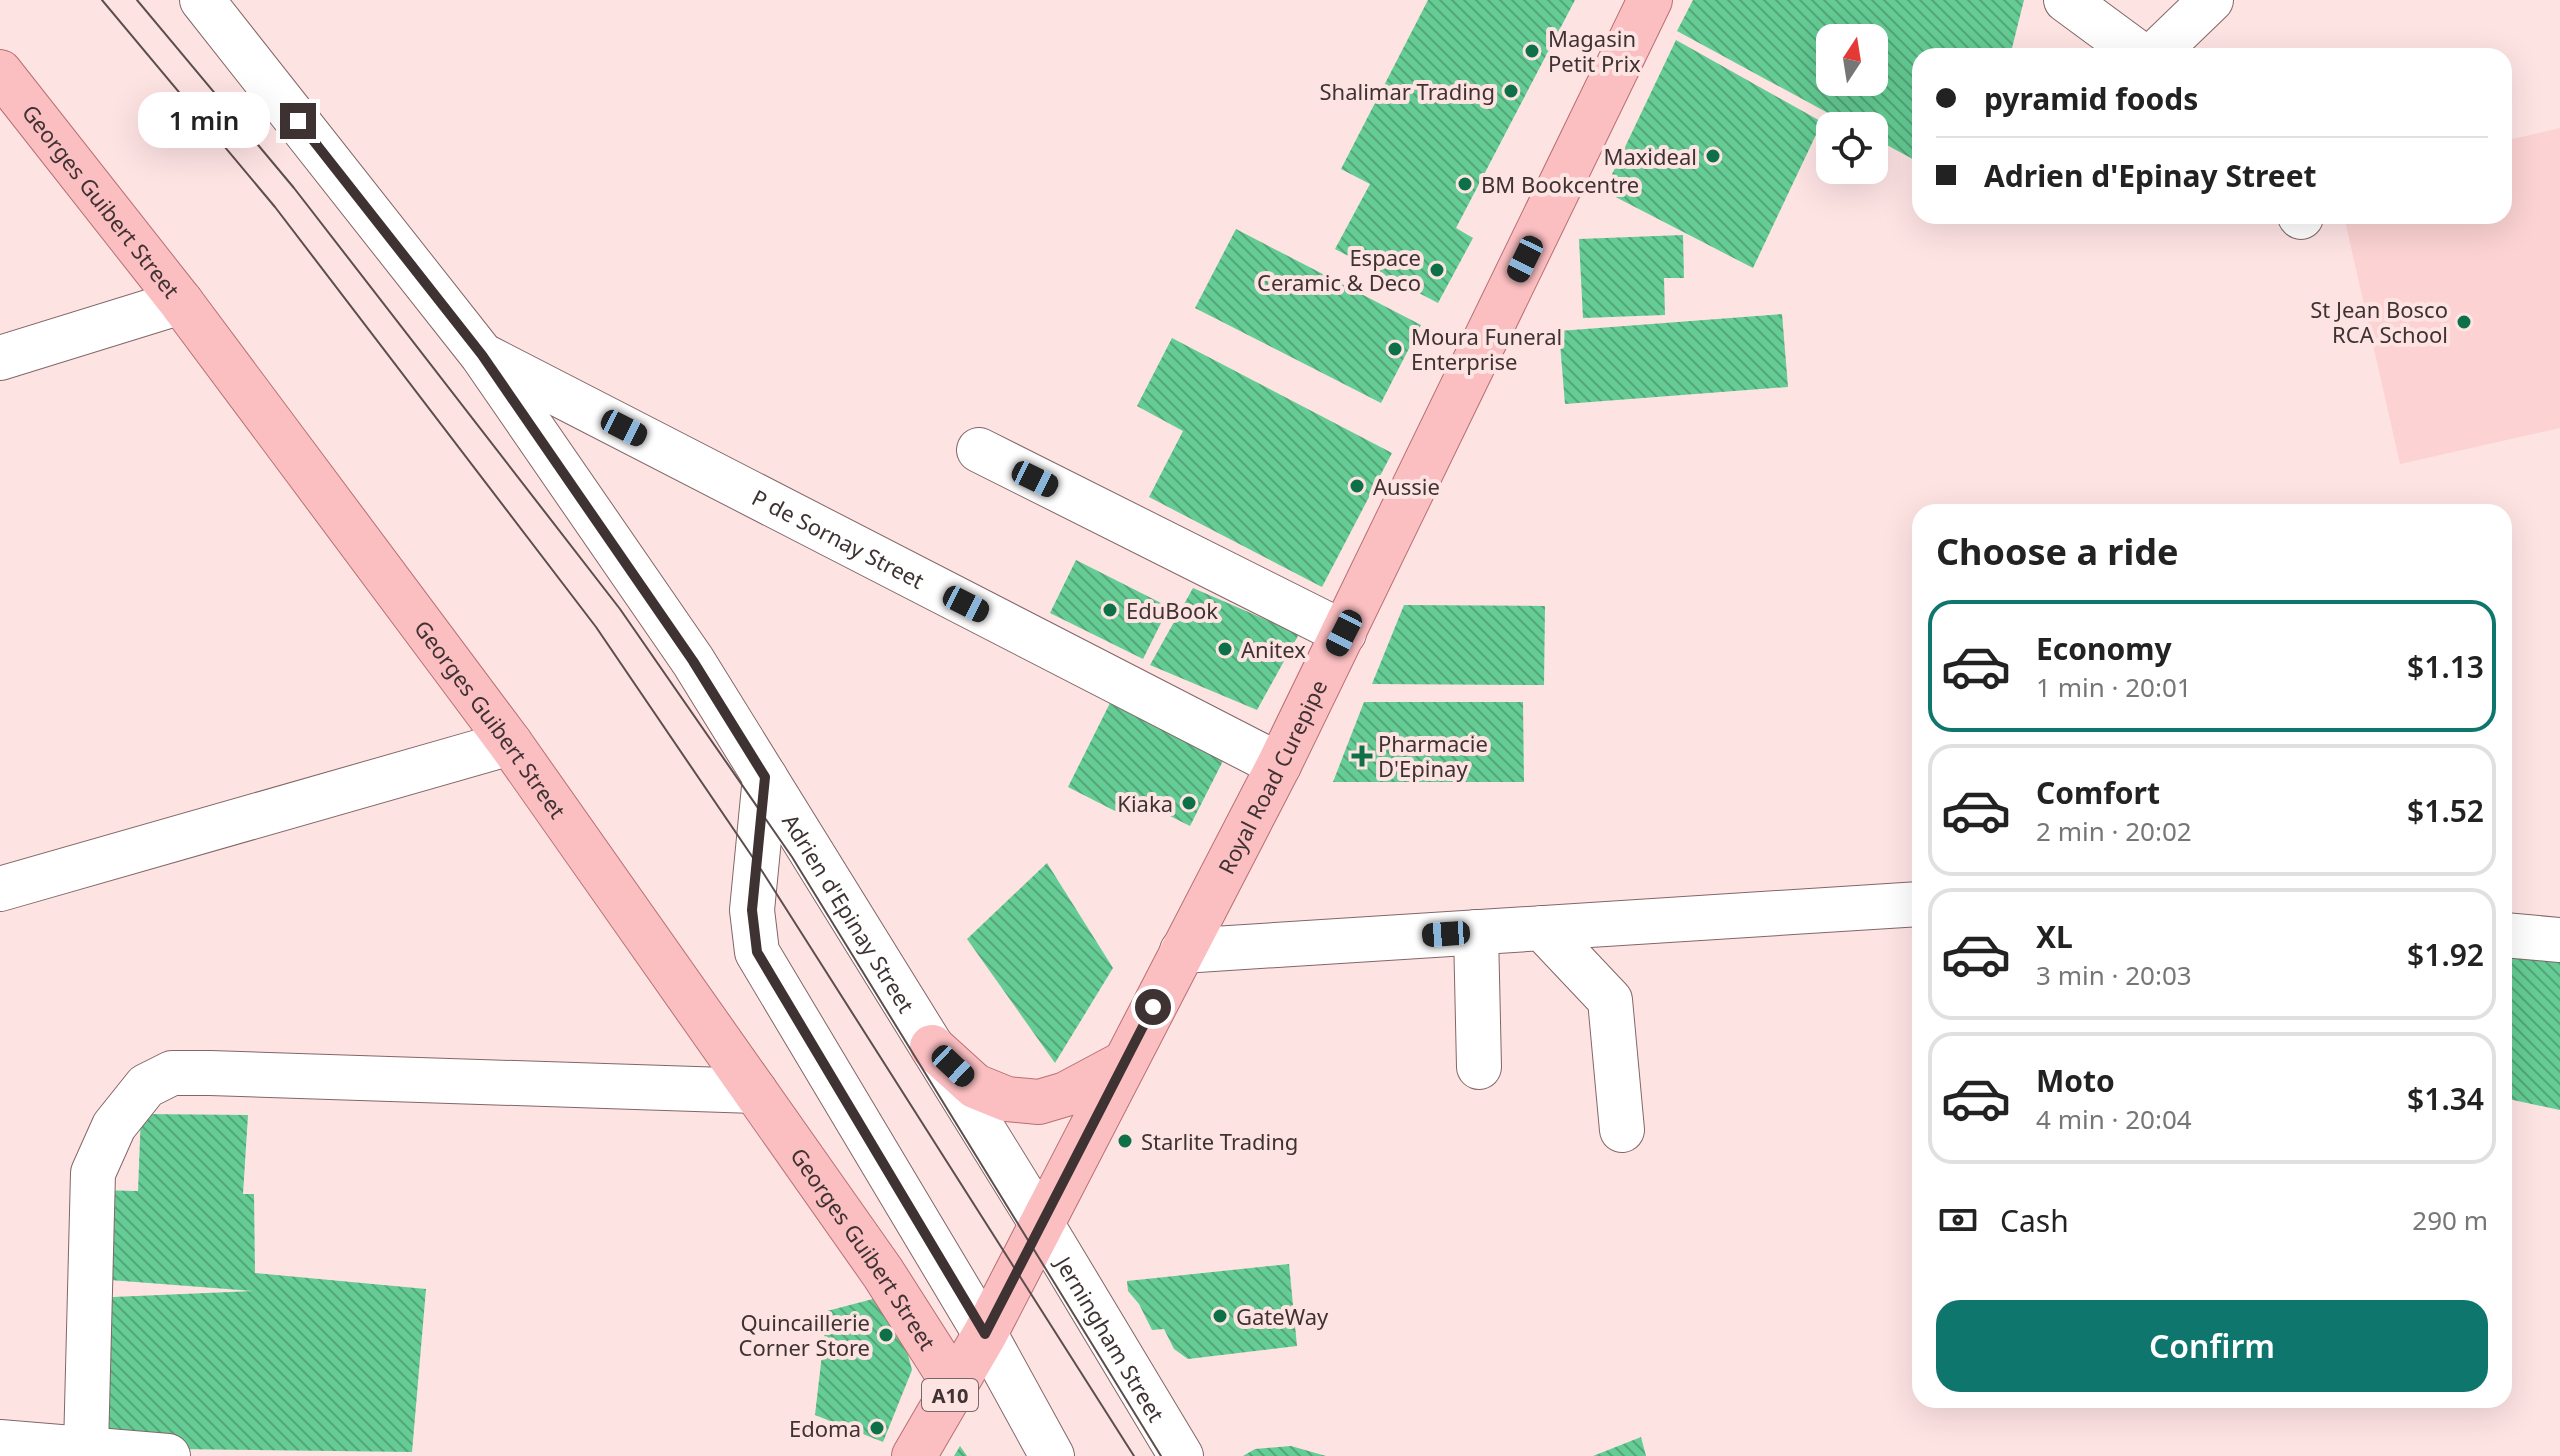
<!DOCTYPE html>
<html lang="en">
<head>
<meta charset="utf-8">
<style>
  body { margin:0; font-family:"Noto Sans",sans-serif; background:#f6f6f6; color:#222; height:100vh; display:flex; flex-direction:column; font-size:30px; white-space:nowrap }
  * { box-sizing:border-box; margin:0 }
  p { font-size:26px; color:#767676 }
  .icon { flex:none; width:44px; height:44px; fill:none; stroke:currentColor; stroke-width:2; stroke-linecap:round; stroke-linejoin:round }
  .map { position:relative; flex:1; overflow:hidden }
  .sheet { position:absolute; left:1912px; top:504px; width:600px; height:904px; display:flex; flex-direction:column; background:#fff; border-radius:24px; box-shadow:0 8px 32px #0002 }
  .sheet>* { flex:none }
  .banner { position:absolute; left:1912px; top:48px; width:600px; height:176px; border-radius:24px; box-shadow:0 8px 32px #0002; display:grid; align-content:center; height:176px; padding:0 24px; background:#fff }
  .needle { width:52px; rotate:12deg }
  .fabs { position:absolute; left:1816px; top:24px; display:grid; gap:16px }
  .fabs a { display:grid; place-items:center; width:72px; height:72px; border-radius:16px; background:#fff; box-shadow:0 8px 32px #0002; font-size:40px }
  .end { position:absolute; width:36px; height:36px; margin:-18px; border:10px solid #3f3232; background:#fff; box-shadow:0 0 0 4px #fff }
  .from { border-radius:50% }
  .bubble { position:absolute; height:56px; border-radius:24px; background:#fff; box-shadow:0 8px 32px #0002; font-size:26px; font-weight:600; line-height:56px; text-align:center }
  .car { position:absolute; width:24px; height:48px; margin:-24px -12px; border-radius:10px; box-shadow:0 0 6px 2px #0007; background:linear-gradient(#222 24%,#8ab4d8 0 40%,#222 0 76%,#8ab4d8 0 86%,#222 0) }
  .banner b { display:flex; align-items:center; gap:28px; height:76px; font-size:30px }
  .banner b+b { border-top:2px solid #e0e0e0 }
  .banner i { width:20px; height:20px; background:#222 }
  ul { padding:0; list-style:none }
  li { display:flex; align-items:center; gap:24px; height:132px; margin:0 16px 12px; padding:0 8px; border:4px solid #e0e0e0; border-radius:24px }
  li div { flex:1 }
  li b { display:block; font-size:30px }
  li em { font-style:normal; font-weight:600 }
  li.current { border-color:#0f766e }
  li>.icon { width:72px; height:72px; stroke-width:1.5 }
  h2 { padding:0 24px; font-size:36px; line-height:96px }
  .pay { display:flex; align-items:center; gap:20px; height:88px; padding:0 24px; font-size:30px }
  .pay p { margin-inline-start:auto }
  .primary-button { display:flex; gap:16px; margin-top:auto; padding:16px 24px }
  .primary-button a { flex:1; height:92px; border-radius:24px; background:#0f766e; color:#fff; font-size:32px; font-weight:600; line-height:92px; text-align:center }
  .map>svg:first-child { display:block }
  .built { fill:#fcd2d2 }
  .building { fill:url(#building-back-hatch); fill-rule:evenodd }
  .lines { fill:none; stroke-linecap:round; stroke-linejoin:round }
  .minor-casing { stroke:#836667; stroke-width:46 }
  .major-casing { stroke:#b77074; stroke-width:46 }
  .minor { stroke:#fff; stroke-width:44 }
  .major { stroke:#fbbec1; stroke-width:44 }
  .tram { stroke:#5d4e4e; stroke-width:2 }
  .route { stroke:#3f3232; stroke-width:10 }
  .poi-dot { fill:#0e7046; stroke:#fee3e3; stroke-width:3 }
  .labels { text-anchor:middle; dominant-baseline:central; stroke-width:8; stroke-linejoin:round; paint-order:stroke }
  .shield { fill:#fee3e3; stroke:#786767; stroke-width:2 }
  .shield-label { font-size:20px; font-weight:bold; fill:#3f3232 }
  .poi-label { font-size:22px; fill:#3f3232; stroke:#fee3e3; text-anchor:start }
  .street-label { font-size:22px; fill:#3f3232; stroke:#fee3e3 }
</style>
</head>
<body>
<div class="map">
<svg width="2560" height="1456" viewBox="0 0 2560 1456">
  <defs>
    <pattern id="building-back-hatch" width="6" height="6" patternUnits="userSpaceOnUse" patternTransform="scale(2)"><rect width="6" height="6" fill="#64cc94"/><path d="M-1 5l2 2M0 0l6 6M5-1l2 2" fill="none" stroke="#54a679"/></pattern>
  </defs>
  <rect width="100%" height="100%" fill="#fee3e3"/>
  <polygon class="built" points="2560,128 2560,428 2400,464 2344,216 2504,216 2504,141"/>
  <g class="building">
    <polygon points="1428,0 1575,0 1456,228 1473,238 1438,303 1335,249 1370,184 1341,169"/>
    <path d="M1693,0H2024L2010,56H1920V163L1874,138V126H1852L1677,31ZM1830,38H1874V82H1830Z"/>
    <polygon points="1676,40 1822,122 1753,268 1604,191"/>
    <polygon points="1236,229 1421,325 1381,403 1195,308"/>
    <polygon points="1683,235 1684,278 1664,278 1665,315 1583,318 1579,239"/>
    <polygon points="1782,314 1788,387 1565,404 1559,331"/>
    <polygon points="1172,338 1392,453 1322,587 1149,497 1183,431 1137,406"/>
    <polygon points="1076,560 1169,607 1143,659 1050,613"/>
    <polygon points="1193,588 1299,634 1257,710 1150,665"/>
    <polygon points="1404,605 1545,606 1544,685 1372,684"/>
    <polygon points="1112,699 1225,757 1190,826 1126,794 1117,812 1068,787"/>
    <polygon points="1364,702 1523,702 1524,782 1333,782"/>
    <polygon points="1047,863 1113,968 1055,1063 967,939"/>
    <polygon points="2504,951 2560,958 2560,1110 2504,1098"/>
    <polygon points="141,1114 248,1115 243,1194 254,1194 255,1273 426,1289 412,1452 86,1448 90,1298 253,1291 110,1280 93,1190 138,1191"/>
    <polygon points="1289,1264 1297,1346 1188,1359 1174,1349 1164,1329 1152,1330 1139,1304 1128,1291 1127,1281"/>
    <polygon points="892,1294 912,1370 883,1442 815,1415 827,1311"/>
    <polygon points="1641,1437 1646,1456 1593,1456"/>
    <polygon points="960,1446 967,1456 954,1456"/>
    <polygon points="1291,1446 1326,1456 1243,1456 1255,1449"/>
  </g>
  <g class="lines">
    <g class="minor-casing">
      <g id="minor">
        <path id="s1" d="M202,0L482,355L693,661L1041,1223L1181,1456"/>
        <polyline points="2066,0 2142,56"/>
        <polyline points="2153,56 2211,0"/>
        <polyline points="2300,216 2301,217"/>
        <polyline points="0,358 181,302"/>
        <path id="s2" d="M488,358L1279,765"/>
        <polyline points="979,450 1344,633"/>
        <polyline points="765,777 752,910 757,952 985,1334 1052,1456"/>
        <polyline points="0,889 510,743"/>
        <polyline points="1542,928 1610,1000 1622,1130"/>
        <polyline points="1476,932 1479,1067"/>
        <polyline points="2504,935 2560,940"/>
        <polyline points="1182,951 1920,904"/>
        <polyline points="0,1442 168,1456"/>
        <polyline points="86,1448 93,1173 114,1126 146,1086 172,1073 210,1073 755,1091"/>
      </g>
    </g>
    <g class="major-casing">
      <g id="major">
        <path id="s3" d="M0,72L181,302L510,743L883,1273L955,1386"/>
        <polyline points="932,1047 975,1086 1007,1099 1039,1102 1066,1094 1124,1063"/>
        <path id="s4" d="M914,1456L985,1334L1279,765L1650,0"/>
      </g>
    </g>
    <use href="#minor" class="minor"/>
    <use href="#major" class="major"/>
    <g class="tram">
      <polyline points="102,0 275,207 596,627 762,871 1134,1456"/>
      <polyline points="137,0 294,188 620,609 792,857 1161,1456"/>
    </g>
  </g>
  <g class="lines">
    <polyline class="route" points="298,121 482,355 693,661 765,777 752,910 757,952 985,1334 1153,1007"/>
  </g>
  <g class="poi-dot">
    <circle cx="1532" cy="51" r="8"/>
    <circle cx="1511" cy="91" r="8"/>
    <circle cx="1713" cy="156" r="8"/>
    <circle cx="1465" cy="184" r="8"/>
    <circle cx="1437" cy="270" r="8"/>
    <circle cx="2464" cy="322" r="8"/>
    <circle cx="1395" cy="349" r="8"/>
    <circle cx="1357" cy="486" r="8"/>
    <circle cx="1110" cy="610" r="8"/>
    <circle cx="1225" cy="649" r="8"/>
    <path d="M1358 744h8v8h8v8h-8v8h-8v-8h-8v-8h8z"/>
    <circle cx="1189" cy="803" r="8"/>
    <circle cx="1125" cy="1141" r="8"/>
    <circle cx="1220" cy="1316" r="8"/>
    <circle cx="886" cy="1335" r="8"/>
    <circle cx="877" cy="1428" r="8"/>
  </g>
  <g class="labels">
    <rect class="shield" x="922" y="1379" width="56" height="32" rx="6"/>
    <g class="shield-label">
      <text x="950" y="1395">A10</text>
    </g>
    <g class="poi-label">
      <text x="1548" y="38">Magasin<tspan x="1548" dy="25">Petit Prix</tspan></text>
      <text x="1495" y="91" text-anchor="end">Shalimar Trading</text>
      <text x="1697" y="156" text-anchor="end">Maxideal</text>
      <text x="1481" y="184">BM Bookcentre</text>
      <text x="1421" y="257" text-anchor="end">Espace<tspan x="1421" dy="25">Ceramic &amp; Deco</tspan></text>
      <text x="2448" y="309" text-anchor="end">St Jean Bosco<tspan x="2448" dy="25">RCA School</tspan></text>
      <text x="1411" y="336">Moura Funeral<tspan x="1411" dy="25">Enterprise</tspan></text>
      <text x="1373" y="486">Aussie</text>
      <text x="1126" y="610">EduBook</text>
      <text x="1241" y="649">Anitex</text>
      <text x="1378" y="743">Pharmacie<tspan x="1378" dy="25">D'Epinay</tspan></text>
      <text x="1173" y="803" text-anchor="end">Kiaka</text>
      <text x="1141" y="1141">Starlite Trading</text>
      <text x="1236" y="1316">GateWay</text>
      <text x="870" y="1322" text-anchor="end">Quincaillerie<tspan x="870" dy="25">Corner Store</tspan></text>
      <text x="861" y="1428" text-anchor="end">Edoma</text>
    </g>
    <g class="street-label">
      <text stroke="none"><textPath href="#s3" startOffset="164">Georges Guibert Street</textPath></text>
      <text stroke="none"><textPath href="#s2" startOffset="394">P de Sornay Street</textPath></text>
      <text stroke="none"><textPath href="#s3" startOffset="812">Georges Guibert Street</textPath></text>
      <text stroke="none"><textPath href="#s4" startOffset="768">Royal Road Curepipe</textPath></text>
      <text stroke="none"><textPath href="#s1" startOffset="1120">Adrien d'Epinay Street</textPath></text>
      <text stroke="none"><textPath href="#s3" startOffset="1460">Georges Guibert Street</textPath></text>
      <text stroke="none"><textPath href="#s1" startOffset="1620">Jerningham Street</textPath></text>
    </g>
  </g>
</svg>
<div class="fabs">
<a><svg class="needle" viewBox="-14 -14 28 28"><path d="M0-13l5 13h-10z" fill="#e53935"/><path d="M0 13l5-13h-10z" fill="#767676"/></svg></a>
<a><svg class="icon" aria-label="locate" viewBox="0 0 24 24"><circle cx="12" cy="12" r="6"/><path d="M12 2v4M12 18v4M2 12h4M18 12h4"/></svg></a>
</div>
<i class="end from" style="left:1153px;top:1007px"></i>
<i class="end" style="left:298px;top:121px"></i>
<div class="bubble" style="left:138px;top:92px;width:132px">1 min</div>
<i class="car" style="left:1525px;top:259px;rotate:206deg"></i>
<i class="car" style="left:624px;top:428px;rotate:117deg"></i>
<i class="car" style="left:1035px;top:479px;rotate:116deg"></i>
<i class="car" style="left:966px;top:604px;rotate:117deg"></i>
<i class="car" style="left:1344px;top:633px;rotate:207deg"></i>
<i class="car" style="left:1446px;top:934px;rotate:266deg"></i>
<i class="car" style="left:953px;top:1066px;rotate:133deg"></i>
<div class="banner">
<b><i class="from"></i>pyramid foods</b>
<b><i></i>Adrien d'Epinay Street</b>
</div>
<section class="sheet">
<h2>Choose a ride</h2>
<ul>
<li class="current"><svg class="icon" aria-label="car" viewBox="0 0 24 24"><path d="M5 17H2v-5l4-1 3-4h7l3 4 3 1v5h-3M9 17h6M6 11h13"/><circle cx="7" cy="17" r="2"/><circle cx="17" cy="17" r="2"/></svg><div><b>Economy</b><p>1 min · 20:01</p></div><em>$1.13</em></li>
<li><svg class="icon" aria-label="car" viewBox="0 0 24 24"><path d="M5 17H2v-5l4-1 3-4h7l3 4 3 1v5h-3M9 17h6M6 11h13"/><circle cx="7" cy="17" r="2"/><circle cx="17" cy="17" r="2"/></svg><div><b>Comfort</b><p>2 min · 20:02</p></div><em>$1.52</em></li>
<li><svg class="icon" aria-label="car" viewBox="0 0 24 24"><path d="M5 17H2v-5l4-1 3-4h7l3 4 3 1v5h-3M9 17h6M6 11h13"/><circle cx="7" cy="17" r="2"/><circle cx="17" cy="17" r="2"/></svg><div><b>XL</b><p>3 min · 20:03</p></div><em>$1.92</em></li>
<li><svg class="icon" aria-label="car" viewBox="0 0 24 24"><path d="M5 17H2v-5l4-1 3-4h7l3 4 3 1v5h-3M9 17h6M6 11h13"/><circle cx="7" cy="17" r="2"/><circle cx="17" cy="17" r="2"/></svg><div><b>Moto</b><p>4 min · 20:04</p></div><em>$1.34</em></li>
</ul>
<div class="pay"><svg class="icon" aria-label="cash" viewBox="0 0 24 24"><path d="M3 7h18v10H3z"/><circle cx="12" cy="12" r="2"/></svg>Cash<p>290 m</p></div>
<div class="primary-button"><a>Confirm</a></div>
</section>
</div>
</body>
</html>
